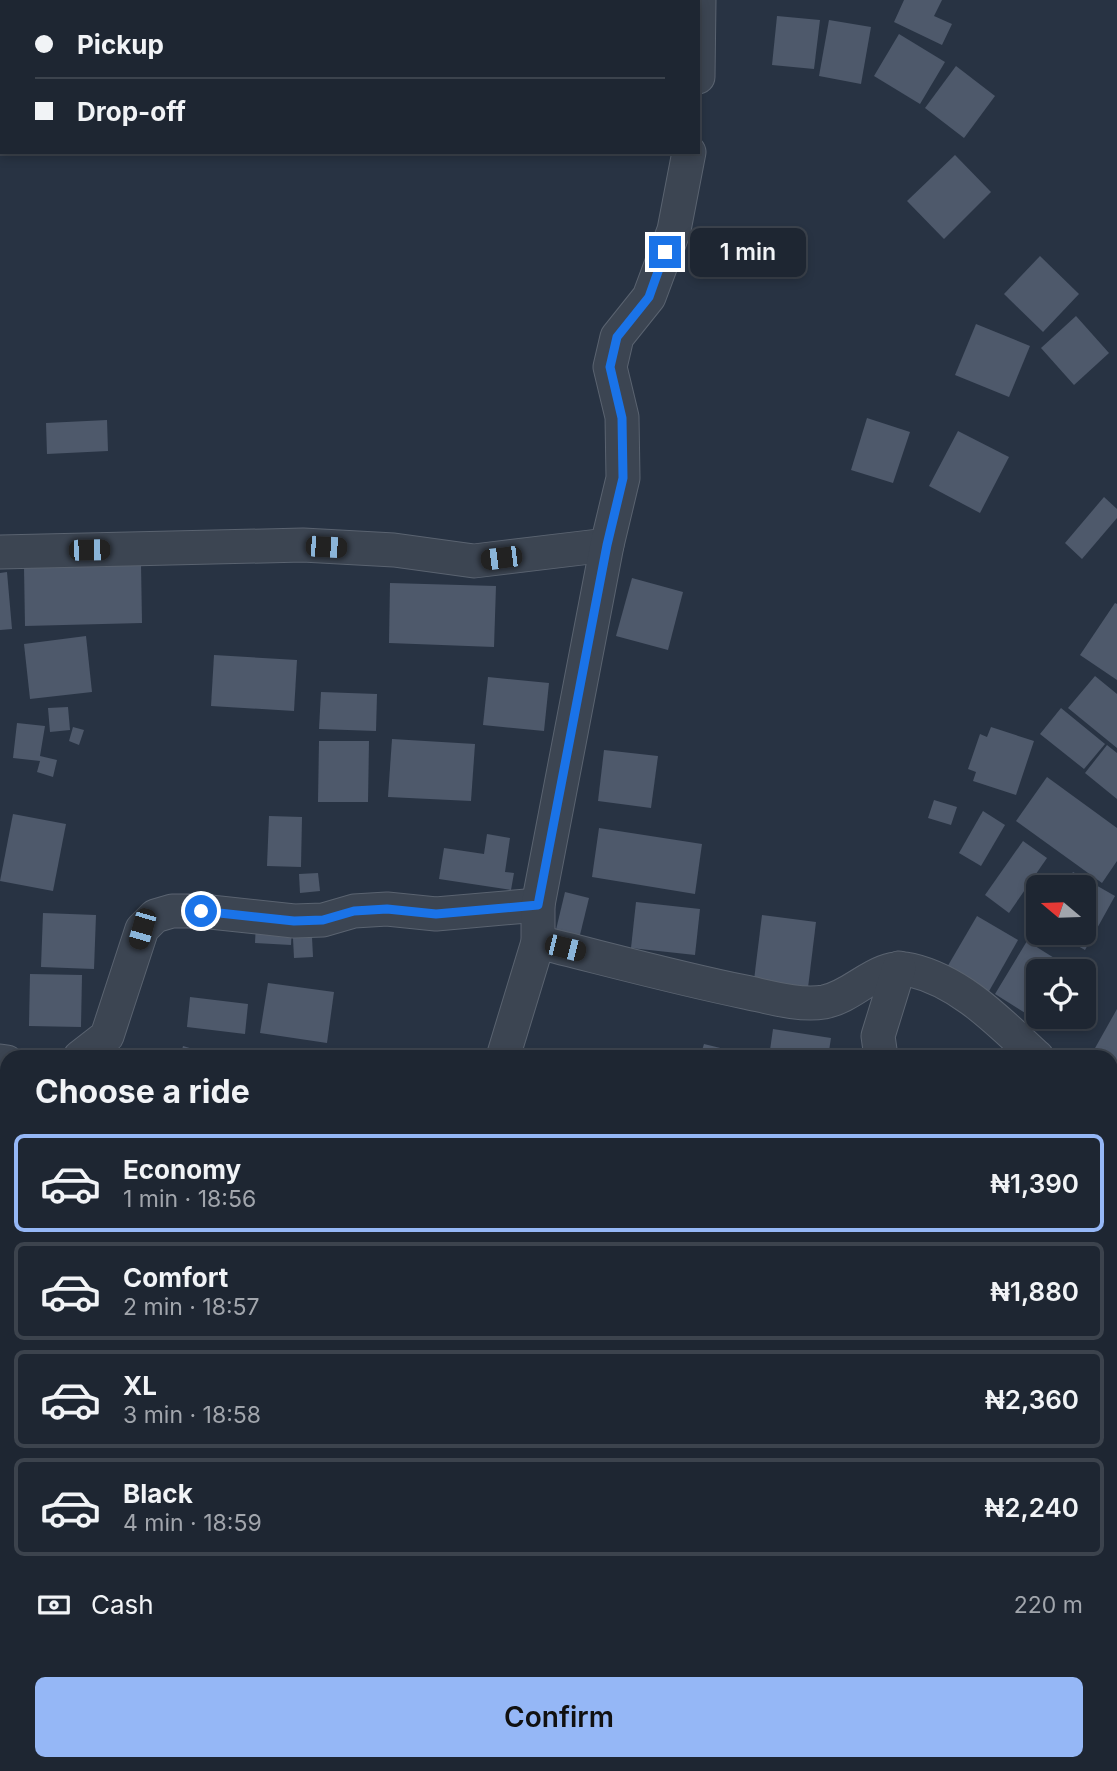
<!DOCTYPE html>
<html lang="en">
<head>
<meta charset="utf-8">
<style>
  body { margin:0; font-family:Inter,sans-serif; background:#262e3a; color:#f1f3f6; height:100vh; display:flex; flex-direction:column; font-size:26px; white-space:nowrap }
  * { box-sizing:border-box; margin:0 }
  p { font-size:23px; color:#a1a5ac }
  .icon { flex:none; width:38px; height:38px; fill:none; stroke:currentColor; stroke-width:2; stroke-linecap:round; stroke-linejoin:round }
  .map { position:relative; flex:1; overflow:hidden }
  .panel { position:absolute; left:0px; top:1050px; width:1118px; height:721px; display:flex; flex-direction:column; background:#1e2632; border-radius:21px 21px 0 0; box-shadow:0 4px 10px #0003,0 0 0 2px #3c434d }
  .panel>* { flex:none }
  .hud { position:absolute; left:0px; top:0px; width:700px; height:154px; box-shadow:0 4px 10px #0003,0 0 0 2px #3c434d; display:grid; align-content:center; height:154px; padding:0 35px; background:#1e2632 }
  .needle { width:46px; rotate:289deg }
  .tools { position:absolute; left:1026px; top:875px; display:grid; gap:14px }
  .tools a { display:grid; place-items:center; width:70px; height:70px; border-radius:10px; background:#1e2632; box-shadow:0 4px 10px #0003,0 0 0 2px #3c434d; font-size:35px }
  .end { position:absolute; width:32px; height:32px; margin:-16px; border:9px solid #1a73e8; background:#fff; box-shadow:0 0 0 4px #fff }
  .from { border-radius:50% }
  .bubble { position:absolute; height:49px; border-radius:10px; background:#1e2632; box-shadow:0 4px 10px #0003,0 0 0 2px #3c434d; font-size:23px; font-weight:600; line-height:49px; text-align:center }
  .car { position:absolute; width:21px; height:42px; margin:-21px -10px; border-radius:9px; box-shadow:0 0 5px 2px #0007; background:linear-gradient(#222 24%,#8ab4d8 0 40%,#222 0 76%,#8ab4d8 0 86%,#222 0) }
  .hud b { display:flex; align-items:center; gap:24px; height:66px; font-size:26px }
  .hud b+b { border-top:2px solid #3c434d }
  .hud i { width:18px; height:18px; background:#f1f3f6 }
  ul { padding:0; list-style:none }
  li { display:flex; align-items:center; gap:21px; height:98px; margin:0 14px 10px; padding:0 21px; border:4px solid #3c434d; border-radius:10px }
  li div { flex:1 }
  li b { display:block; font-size:26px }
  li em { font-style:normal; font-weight:600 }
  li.active { border-color:#95b7f6 }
  li>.icon { width:63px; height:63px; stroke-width:1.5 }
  h2 { padding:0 35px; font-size:32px; line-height:84px }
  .pay { display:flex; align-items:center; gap:18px; height:77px; padding:0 35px; font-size:26px }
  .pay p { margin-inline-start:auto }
  .action { display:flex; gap:14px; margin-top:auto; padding:14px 35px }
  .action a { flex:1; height:80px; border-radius:10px; background:#95b7f6; color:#111; font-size:28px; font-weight:600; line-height:80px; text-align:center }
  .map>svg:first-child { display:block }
  .building { fill:#4e596b }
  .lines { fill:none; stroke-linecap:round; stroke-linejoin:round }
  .minor-casing { stroke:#5a6370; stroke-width:35 }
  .minor { stroke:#3c4552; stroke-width:33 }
  .route { stroke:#1a73e8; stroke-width:9 }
</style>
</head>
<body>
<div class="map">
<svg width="1117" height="1771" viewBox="0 0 1117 1771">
  <rect width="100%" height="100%" fill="#283343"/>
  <g class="building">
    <polygon points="904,0 942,0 934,16 952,24 942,45 894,22"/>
    <polygon points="777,16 820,20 814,69 772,65"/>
    <polygon points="829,20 871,27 861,84 819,76"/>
    <polygon points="899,34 945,62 920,104 874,76"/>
    <polygon points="956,66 995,96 964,138 925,108"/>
    <polygon points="955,155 991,192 944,239 907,201"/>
    <polygon points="1040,256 1079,294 1043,332 1004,294"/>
    <polygon points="1076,316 1109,353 1074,385 1041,348"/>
    <polygon points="976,324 1030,346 1009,397 955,375"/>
    <polygon points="867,418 910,432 893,483 851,470"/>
    <polygon points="107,420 108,451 47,454 46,423"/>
    <polygon points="958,431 1009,457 980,513 929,486"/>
    <polygon points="1104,497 1117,509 1117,518 1082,559 1065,543"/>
    <polygon points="141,564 142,623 25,626 24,567"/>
    <polygon points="7,572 12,629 0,630 0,573"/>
    <polygon points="632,578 683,592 668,650 616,636"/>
    <polygon points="390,583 496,586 494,647 389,643"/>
    <polygon points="1115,603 1117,604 1117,680 1080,655"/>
    <polygon points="86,636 92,692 30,699 24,644"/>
    <polygon points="214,655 297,660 294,711 211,706"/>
    <polygon points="1095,676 1117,694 1117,748 1068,708"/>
    <polygon points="488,677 549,683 544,731 483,725"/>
    <polygon points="321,692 377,694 376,731 319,729"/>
    <polygon points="68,707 70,730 50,732 48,708"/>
    <polygon points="1061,708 1105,744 1084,769 1040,734"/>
    <polygon points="17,723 45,726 40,756 57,760 53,777 37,772 40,761 13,758"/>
    <polygon points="73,727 84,730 79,745 69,741"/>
    <polygon points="991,727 1034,741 1016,795 973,781 976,772 968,769 980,734 987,737"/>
    <polygon points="392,739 475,744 471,801 388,797"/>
    <polygon points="319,741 369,741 368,802 318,802"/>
    <polygon points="1107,745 1117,753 1117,799 1085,773"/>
    <polygon points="604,750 658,756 651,808 598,801"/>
    <polygon points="1047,777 1117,828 1117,861 1102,883 1016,821"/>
    <polygon points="934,800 957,807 951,825 928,818"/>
    <polygon points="983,811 1005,825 981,866 959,853"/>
    <polygon points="13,814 66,824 53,891 0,881"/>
    <polygon points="269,816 302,817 301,867 267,866"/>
    <polygon points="599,828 702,844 695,894 592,877"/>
    <polygon points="487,834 510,838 505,872 514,873 511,890 439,879 444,848 484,854"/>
    <polygon points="1023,841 1047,858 1009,913 985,895"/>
    <polygon points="1073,872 1115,896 1085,950 1055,933 1083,933 1083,887 1064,887"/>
    <polygon points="318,873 320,891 300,893 299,874"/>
    <polygon points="565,892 589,898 578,943 554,938"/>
    <polygon points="636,902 700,909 695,955 631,948"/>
    <polygon points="43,913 96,915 94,969 41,967"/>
    <polygon points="762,915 816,922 807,996 753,988"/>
    <polygon points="977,916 1018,940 988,993 946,969"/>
    <polygon points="256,922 292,924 291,945 255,943"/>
    <polygon points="312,937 313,957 294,958 293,938"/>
    <polygon points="1027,941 1075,971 1038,971 1038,1017 1056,1017 1049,1028 995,994"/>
    <polygon points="30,974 82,975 81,1027 29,1026"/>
    <polygon points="268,983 334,992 327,1043 260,1033"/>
    <polygon points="190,997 248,1004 245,1034 187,1027"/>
    <polygon points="1117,1009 1117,1084 1111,1081 1111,1057 1090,1057"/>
    <polygon points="773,1029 831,1038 828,1057 795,1057 795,1054 770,1050"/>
    <polygon points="704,1044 753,1056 753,1057 700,1057"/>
    <polygon points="183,1046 216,1056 216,1057 180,1057"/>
    <polygon points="0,1088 7,1089 7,1142 0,1141"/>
    <polygon points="7,1173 7,1231 0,1232 0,1174"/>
    <polygon points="1111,1337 1117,1340 1117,1392 1111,1389"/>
    <polygon points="0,1391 7,1391 7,1435 0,1434"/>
    <polygon points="41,1764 99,1764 98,1769 91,1768 91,1771 40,1771"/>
    <polygon points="692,1764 718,1764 717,1770"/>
  </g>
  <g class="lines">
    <g class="minor-casing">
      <g id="minor">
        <polyline points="698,77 699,0"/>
        <polyline points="0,552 303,545 394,550 474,561 607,545"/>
        <path d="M538,942C607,959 676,978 745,992C769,997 799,1006 824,1002C856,996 877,962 911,970C962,982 1000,1023 1037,1057"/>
        <polyline points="80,1057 107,1036 142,929 155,916 172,911 201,911 294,921 323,920 354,911 387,909 436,914 538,905"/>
        <polyline points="503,1057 538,942 538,905 607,545 623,478 622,417 610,367 617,337 649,297 674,230 689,152"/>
        <polyline points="881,1057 878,1036 899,968"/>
        <polyline points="0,1061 7,1062"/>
        <polyline points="1111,1145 1117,1152"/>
        <polyline points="932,1771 932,1764"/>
      </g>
    </g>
    <use href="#minor" class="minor"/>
  </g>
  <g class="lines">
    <polyline class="route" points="201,911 294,921 323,920 354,911 387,909 436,914 538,905 607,545 623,478 622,418 610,367 617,337 649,297 665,252"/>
  </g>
</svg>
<div class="tools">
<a><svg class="needle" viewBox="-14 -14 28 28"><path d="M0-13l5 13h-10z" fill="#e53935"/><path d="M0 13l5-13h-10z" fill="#a1a5ac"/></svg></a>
<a><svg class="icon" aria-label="locate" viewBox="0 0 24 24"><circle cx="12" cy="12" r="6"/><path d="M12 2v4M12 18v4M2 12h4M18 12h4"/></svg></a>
</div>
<i class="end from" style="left:201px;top:911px"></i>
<i class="end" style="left:665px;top:252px"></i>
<div class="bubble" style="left:690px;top:228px;width:116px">1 min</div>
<i class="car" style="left:326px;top:547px;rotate:93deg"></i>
<i class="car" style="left:89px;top:550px;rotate:89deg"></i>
<i class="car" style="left:501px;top:558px;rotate:263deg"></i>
<i class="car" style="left:142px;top:929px;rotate:196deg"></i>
<i class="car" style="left:565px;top:948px;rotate:104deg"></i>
<div class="hud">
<b><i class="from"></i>Pickup</b>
<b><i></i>Drop-off</b>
</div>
<section class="panel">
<h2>Choose a ride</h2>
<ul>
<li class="active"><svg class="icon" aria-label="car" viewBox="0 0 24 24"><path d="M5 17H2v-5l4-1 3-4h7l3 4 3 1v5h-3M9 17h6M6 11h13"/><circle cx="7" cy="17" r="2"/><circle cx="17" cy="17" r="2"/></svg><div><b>Economy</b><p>1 min · 18:56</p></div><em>₦1,390</em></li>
<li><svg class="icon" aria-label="car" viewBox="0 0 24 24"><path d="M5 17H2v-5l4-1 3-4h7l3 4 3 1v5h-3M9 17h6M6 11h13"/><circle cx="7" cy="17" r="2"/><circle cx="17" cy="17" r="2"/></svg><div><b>Comfort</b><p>2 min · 18:57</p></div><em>₦1,880</em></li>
<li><svg class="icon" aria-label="car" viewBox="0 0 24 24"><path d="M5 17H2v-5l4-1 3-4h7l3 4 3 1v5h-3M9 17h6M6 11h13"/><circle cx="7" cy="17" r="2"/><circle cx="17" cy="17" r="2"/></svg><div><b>XL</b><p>3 min · 18:58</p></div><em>₦2,360</em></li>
<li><svg class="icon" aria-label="car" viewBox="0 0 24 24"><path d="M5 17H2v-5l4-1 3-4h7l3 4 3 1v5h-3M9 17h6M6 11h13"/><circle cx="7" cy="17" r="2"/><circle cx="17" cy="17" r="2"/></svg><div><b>Black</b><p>4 min · 18:59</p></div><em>₦2,240</em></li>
</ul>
<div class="pay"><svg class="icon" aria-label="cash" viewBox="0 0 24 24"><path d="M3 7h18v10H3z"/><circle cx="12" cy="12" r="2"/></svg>Cash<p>220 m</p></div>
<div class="action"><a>Confirm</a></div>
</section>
</div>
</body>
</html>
